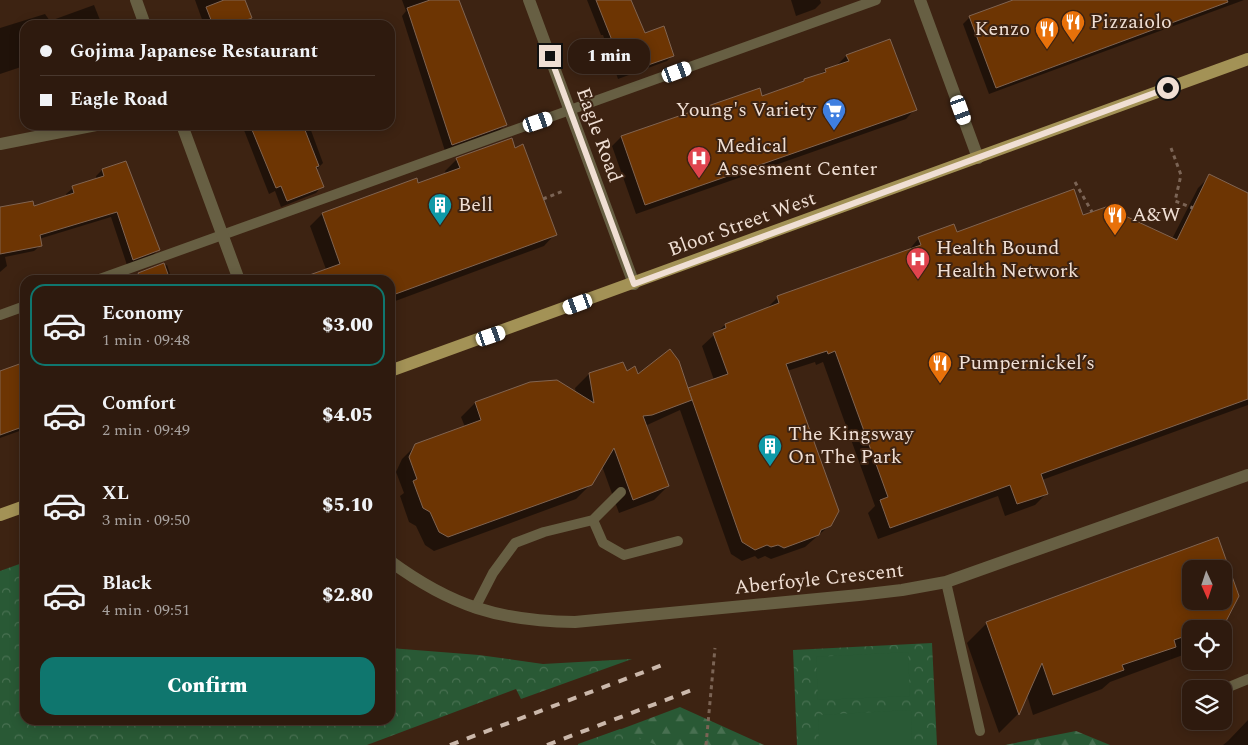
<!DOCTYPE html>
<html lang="en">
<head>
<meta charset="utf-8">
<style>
  body { margin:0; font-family:Spectral,serif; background:#3a271c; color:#f1f3f6; height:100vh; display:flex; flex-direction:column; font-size:19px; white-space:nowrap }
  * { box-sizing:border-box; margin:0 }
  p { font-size:16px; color:#a7a19e }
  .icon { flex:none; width:28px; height:28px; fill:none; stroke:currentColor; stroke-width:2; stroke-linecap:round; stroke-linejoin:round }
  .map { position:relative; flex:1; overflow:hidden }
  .details { position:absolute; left:20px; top:275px; width:375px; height:450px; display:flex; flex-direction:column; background:#2e1a0e; border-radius:15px; box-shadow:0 2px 12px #0003,0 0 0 1px #49382e }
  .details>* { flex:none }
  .hud { position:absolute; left:20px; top:20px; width:375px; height:110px; border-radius:15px; box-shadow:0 2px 12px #0003,0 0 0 1px #49382e; display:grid; align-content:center; height:110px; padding:0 20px; background:#2e1a0e }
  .needle { width:32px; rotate:177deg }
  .buttons { position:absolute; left:1182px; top:560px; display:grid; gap:10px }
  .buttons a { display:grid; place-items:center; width:50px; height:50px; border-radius:10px; background:#2e1a0e; box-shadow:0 2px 12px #0003,0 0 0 1px #49382e; font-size:25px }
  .end { position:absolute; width:22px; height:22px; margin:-11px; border:6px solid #f0dfd4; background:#111; box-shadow:0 0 0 2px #111 }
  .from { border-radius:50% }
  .bubble { position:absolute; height:35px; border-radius:15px; background:#2e1a0e; box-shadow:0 2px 12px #0003,0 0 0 1px #49382e; font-size:16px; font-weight:800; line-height:35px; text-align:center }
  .car { position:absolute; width:15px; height:30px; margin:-15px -8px; border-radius:6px; box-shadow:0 0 4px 1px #0007; background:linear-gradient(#fff 24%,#345 0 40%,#fff 0 76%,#345 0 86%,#fff 0) }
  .hud b { display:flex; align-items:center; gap:18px; height:48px; font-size:19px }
  .hud b+b { border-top:1px solid #49382e }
  .hud i { width:12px; height:12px; background:#f1f3f6 }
  ul { padding:9px 0 0; list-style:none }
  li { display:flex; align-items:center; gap:15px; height:82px; margin:0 10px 8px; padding:0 10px; border:2px solid transparent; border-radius:15px }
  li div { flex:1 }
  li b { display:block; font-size:19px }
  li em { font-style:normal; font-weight:800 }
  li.current { border-color:#0f766e }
  li>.icon { width:45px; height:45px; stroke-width:1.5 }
  .button { display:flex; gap:10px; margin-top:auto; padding:10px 20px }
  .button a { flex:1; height:58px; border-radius:15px; background:#0f766e; color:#fff; font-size:20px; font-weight:800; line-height:58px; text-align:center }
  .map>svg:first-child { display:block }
  .forest { fill:url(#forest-firs) }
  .park { fill:url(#park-crowns) }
  .pitch { fill:#295935 }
  .shadow { fill:#0007; fill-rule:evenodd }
  .building { fill:#6d3503; stroke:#816451; fill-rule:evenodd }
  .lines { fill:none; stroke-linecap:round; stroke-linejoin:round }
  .path { stroke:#7b6455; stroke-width:3; stroke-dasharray:4 4; stroke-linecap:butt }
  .lane { stroke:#675f43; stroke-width:10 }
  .street { stroke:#675f43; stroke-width:12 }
  .primary { stroke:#a39256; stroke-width:12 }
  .rail { stroke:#cbb8ab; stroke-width:4; stroke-dasharray:9 9; stroke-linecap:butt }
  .route { stroke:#f0dfd4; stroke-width:6 }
  .labels { text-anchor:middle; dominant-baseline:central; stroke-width:4; stroke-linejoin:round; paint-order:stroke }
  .poi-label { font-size:20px; fill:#f0dfd4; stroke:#3d2312; text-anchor:start }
  .street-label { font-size:20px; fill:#f0dfd4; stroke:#3d2312 }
</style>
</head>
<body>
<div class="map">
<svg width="1248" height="745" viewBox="0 0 1248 745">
  <defs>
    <pattern id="forest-firs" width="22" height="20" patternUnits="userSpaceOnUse" patternTransform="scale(1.25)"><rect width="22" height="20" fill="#295935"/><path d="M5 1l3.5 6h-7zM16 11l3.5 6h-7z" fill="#487051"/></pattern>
    <pattern id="park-crowns" width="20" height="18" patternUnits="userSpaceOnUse" patternTransform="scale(1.25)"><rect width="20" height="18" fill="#295935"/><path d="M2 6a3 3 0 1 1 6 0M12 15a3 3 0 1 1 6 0" fill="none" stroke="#487051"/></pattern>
  </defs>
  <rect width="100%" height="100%" fill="#3d2312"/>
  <g class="forest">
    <polygon points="680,707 764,745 579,745"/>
    <polygon points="1076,731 1110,745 1005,745"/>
  </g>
  <g class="park">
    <polygon points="25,562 25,720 390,720 390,648 479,655 543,664 632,659 521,699 516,689 367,745 0,745 0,571"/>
    <polygon points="932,643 937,745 797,745 793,650"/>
    <polygon points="620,729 656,745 578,745 578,744"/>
  </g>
  <g class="pitch">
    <polygon points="908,652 910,696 818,700 816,657"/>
    <polygon points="911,710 912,745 819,745 818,715"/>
  </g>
  <g class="shadow">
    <polygon points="195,0 243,0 252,25 204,25"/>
    <polygon points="402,0 458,0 505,125 499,131 445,151 402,16 406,11"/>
    <polygon points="587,0 629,0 644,34 673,55 667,61 618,79 603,35 601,35"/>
    <polygon points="791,0 820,0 821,3 815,9 796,16"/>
    <polygon points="1032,0 1244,0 989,94 963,24 970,17"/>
    <polygon points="94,5 102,25 25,25 25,69 24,66 0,74 0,28 45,14 50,21"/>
    <polygon points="890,41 915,109 906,119 636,214 612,146 621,137 759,90 762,98 801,83 837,65 846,56"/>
    <polygon points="242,125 309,125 323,163 316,170 322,186 316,193 281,207 275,191 269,194"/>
    <polygon points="457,159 555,234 544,246 390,303 390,280 319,280 327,272 310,226 322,214 416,180 418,185 446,174 445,171"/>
    <polygon points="125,162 158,250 152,256 127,265 111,217 39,239 41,245 34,251 5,257 7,266 0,272 0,209 33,208 67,196 66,194 73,188 97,180 96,176 102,170"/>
    <polygon points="1210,176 1248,195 1248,405 1042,480 1047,493 1035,505 1005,516 998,496 878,539 868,513 875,506 823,362 816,365 815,362 787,371 830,525 805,547 771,559 765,556 758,559 755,556 742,561 731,554 680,410 645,426 668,486 654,500 619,513 602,466 591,484 576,499 434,551 425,545 416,526 409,522 400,496 404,493 396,472 402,459 416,445 465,427 461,417 475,403 576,393 575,388 589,374 626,373 688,390 714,380 702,346 725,325 765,310 778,297 908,251 919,238 1083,216 1172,239 1198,188"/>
    <polygon points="167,265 172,280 124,280"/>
    <polygon points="25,364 25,429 0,438 0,372"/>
    <path d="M1217,538L1237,596L1191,629V652L1110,682L1102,689L1033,715L1027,695L1018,714L999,733L967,643L987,623ZM1191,569H1224V601H1191Z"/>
    <polygon points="1248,720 1248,745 1223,745 1228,741"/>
  </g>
  <g class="building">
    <polygon points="224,0 245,0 252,18 233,25 213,25 206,7"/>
    <polygon points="430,0 459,0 507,125 452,145 407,8"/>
    <polygon points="596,0 631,0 645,33 664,26 674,56 625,73"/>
    <polygon points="1013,0 1227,0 1228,2 996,88 969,16"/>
    <polygon points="890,39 917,110 645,205 621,136 760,88 762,96 804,81 804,79 826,72 825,69 849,61 846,55"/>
    <polygon points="250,125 303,125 319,166 316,167 324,187 287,201 281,186 276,188"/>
    <polygon points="512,138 515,148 523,144 557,235 390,296 390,280 305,280 304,277 340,264 322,213 417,178 418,183 460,168 456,158"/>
    <polygon points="126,161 160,250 133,260 117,212 40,235 42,246 0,254 0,207 33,201 34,206 74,193 72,186 104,176 102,169"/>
    <polygon points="1209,174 1248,193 1248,399 1041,474 1048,494 1017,504 1010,485 890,528 880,500 888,497 835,351 828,354 827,351 786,364 839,511 831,526 821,530 819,535 784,548 778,545 771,547 767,545 755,550 742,542 688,388 728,374 713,333 726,328 725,324 779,303 777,296 921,245 918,237 954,224 957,232 1074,189 1083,215 1106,207 1177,240"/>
    <polygon points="164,263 170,280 141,280 138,273"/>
    <polygon points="670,349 679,361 692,400 652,415 643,416 669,486 633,500 614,448 592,485 448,537 439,532 430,512 423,508 413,481 417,479 409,457 415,444 481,420 475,402 530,382 557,380 594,403 589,373 623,362 627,371 635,366 638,374"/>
    <polygon points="25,362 25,426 0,435 0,371"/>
    <path d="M1218,537L1239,596L1222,629H1191V634L1174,640L1176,647L1122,665L1124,670L1053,695L1042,663L1019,715L986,622ZM1191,569H1224V601H1191Z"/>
  </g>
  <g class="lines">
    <g class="path">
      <polyline points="1171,148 1181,175 1175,201 1193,208"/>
      <polyline points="1075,182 1092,212"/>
      <polyline points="543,199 563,191"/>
      <polyline points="706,745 715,648"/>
    </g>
    <g class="lane">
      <polyline points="97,280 876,0"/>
      <polyline points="0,315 25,306"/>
      <polyline points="593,520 603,543 624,555 678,541"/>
      <polyline points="946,582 980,731"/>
      <polyline points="475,608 493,573 515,543 544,532 593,520 621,492"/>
      <polyline points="1224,689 1248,679"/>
    </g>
    <g class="street">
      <polyline points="136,0 145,25"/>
      <polyline points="529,0 634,284"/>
      <polyline points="920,0 978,158"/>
      <polyline points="182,125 239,280"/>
      <polyline points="0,144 96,125"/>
      <path d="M390,561C451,606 499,621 575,622L859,595L902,590L946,582L1248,475"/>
    </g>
    <g class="primary">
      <polyline points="390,371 1248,59"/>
      <polyline points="0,515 25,506"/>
    </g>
    <g class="rail">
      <polyline points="450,745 665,664"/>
      <polyline points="547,745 692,690"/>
    </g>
  </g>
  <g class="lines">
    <polyline class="route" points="550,56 634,284 1168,88"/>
  </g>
  <defs>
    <g id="restaurant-pin" transform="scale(1.25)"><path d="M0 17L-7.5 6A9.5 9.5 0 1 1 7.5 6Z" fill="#e8710a" stroke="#3d2312"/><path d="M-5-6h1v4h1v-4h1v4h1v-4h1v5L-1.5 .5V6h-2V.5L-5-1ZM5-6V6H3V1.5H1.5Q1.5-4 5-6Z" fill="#fff"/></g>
    <g id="supermarket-pin" transform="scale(1.25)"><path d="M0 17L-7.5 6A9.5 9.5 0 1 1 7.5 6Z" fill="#3f7fe0" stroke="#3d2312"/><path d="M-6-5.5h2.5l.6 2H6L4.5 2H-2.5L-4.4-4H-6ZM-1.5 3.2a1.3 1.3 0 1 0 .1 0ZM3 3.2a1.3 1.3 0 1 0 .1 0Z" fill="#fff"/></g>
    <g id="hospital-pin" transform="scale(1.25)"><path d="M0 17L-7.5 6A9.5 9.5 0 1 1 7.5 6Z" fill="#e0444e" stroke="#3d2312"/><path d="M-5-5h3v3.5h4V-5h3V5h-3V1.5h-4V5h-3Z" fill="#fff"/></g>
    <g id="building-pin" transform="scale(1.25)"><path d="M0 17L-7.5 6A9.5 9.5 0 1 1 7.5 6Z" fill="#0f9aa8" stroke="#3d2312"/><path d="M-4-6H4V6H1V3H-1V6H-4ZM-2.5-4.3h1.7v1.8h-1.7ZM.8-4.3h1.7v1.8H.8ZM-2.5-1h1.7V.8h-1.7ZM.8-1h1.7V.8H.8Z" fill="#fff"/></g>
  </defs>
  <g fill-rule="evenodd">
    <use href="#restaurant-pin" x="1073" y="22"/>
    <use href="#restaurant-pin" x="1047" y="29"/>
    <use href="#supermarket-pin" x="834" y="110"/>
    <use href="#hospital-pin" x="699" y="158"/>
    <use href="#building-pin" x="440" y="205"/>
    <use href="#restaurant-pin" x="1115" y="215"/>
    <use href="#hospital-pin" x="918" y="259"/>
    <use href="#restaurant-pin" x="940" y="363"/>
    <use href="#building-pin" x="770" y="446"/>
  </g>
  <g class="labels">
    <g class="poi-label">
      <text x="1090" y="22">Pizzaiolo</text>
      <text x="1030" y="29" text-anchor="end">Kenzo</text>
      <text x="816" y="110" text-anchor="end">Young's Variety</text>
      <text x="716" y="146">Medical<tspan x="716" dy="23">Assesment Center</tspan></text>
      <text x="458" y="205">Bell</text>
      <text x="1132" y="215">A&amp;W</text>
      <text x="936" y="248">Health Bound<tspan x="936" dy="23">Health Network</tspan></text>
      <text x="958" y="363">Pumpernickel’s</text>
      <text x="788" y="434">The Kingsway<tspan x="788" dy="23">On The Park</tspan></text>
    </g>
    <g class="street-label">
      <text transform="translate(599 135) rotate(70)">Eagle Road</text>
      <text transform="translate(742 224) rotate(-20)">Bloor Street West</text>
      <text transform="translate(819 579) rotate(-6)">Aberfoyle Crescent</text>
    </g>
  </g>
</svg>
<div class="buttons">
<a><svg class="needle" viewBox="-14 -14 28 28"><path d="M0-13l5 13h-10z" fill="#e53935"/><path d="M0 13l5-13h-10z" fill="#a7a19e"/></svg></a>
<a><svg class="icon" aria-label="locate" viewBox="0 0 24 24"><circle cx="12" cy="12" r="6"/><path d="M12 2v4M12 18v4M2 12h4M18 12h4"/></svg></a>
<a><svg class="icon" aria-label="layers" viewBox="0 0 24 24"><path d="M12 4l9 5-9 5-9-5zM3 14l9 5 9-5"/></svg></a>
</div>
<i class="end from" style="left:1168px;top:88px"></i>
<i class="end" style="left:550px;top:56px"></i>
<div class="bubble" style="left:568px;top:39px;width:82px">1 min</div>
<i class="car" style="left:677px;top:72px;rotate:70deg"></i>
<i class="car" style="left:961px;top:110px;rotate:160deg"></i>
<i class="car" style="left:538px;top:122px;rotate:71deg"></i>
<i class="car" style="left:578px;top:304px;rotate:250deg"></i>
<i class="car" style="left:491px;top:336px;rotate:71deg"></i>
<div class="hud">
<b><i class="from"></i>Gojima Japanese Restaurant</b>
<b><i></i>Eagle Road</b>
</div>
<section class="details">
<ul>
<li class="current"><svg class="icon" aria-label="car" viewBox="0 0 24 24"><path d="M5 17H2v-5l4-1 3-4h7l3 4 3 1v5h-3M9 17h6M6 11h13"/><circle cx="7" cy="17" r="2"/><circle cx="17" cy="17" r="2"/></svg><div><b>Economy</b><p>1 min · 09:48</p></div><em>$3.00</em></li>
<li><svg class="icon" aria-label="car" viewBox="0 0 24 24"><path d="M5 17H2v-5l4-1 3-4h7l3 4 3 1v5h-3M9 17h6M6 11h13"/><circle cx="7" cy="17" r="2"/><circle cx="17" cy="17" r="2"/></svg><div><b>Comfort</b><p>2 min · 09:49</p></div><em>$4.05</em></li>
<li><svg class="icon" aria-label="car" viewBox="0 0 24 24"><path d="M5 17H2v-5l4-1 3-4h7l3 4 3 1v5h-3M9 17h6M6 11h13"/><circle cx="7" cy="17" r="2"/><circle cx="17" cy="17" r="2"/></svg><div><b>XL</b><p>3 min · 09:50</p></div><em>$5.10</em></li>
<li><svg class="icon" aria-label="car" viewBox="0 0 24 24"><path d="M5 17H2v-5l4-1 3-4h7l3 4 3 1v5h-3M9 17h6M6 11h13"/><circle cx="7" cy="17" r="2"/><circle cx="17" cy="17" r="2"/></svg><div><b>Black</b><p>4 min · 09:51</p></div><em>$2.80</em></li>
</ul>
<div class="button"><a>Confirm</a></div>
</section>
</div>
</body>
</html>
